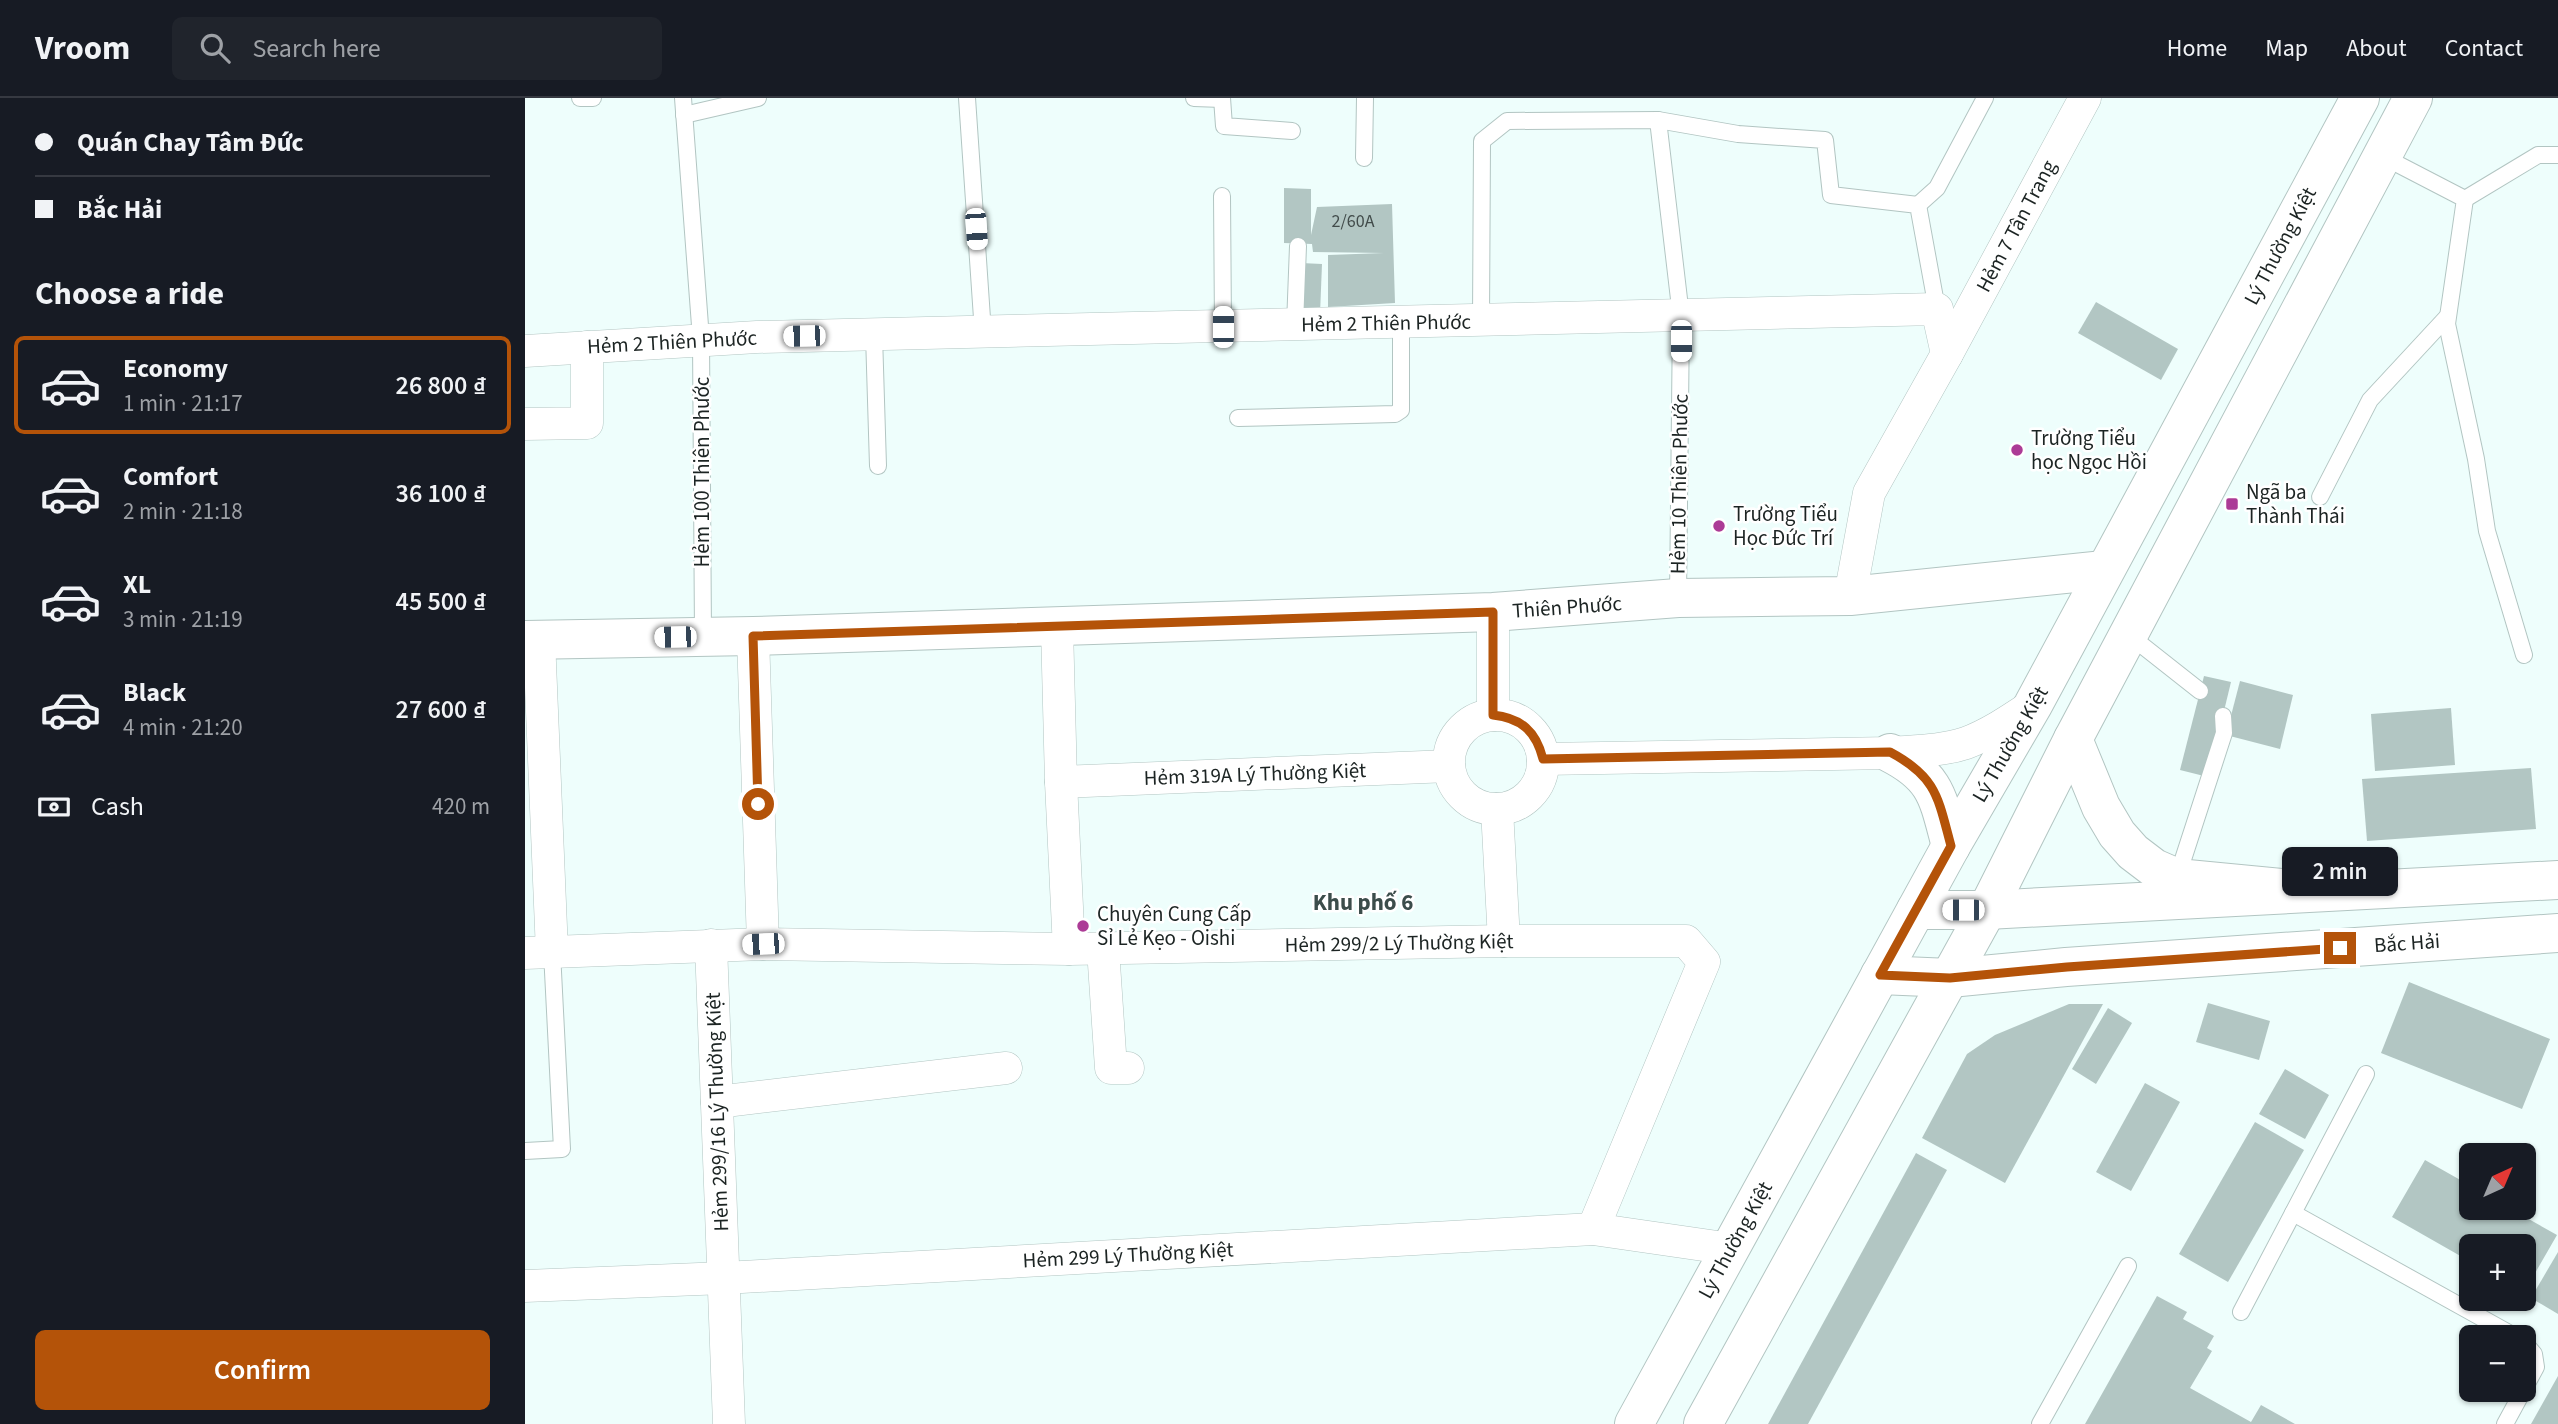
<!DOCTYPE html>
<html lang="en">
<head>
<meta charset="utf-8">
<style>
  body { margin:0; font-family:"Source Sans 3",sans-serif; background:#20242c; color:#f1f3f6; height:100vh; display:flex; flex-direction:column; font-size:26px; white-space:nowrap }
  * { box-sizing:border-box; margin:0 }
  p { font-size:23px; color:#9ea1a6 }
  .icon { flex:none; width:38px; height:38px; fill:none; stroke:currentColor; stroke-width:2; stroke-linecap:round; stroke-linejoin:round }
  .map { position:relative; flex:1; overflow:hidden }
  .details { display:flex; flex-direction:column; background:#171b24; width:525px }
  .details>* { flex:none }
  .banner { display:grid; align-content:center; height:154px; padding:0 35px; background:#171b24 }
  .needle { width:46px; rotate:44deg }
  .fabs { position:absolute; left:1934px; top:1045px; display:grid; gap:14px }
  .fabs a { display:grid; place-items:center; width:77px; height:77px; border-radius:10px; background:#171b24; box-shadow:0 2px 5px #0004; font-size:35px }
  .end { position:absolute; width:32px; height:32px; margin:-16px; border:9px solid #b45309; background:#fff; box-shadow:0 0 0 4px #fff }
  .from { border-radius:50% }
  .bubble { position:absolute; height:49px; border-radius:10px; background:#171b24; box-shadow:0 2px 5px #0004; font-size:23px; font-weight:600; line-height:49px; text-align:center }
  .car { position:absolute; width:21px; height:42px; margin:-21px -10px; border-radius:9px; box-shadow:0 0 5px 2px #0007; background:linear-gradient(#fff 24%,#345 0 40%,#fff 0 76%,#345 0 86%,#fff 0) }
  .banner b { display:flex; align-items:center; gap:24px; height:66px; font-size:26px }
  .banner b+b { border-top:2px solid #363941 }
  .banner i { width:18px; height:18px; background:#f1f3f6 }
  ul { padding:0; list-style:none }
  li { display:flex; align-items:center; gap:21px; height:98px; margin:0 14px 10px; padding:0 21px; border:4px solid transparent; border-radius:10px }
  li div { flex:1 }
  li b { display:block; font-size:26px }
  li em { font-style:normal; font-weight:600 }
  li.current { border-color:#b45309 }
  li>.icon { width:63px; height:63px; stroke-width:1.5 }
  h2 { padding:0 35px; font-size:32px; line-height:84px }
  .pay { display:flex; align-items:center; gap:18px; height:77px; padding:0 35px; font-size:26px }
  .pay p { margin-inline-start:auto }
  .button { display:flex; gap:14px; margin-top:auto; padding:14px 35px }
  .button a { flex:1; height:80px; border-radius:10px; background:#b45309; color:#fff; font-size:28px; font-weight:600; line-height:80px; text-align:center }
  header { display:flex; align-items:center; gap:42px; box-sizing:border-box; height:98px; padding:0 35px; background:#171b24; border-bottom:2px solid #363941 }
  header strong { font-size:33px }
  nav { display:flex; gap:38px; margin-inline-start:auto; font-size:24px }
  .search { width:490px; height:63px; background:#20242c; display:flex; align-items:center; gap:18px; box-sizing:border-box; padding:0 24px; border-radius:10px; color:#9ea1a6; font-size:26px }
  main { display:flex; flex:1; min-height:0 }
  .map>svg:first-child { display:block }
  .building { fill:#b2c6c3 }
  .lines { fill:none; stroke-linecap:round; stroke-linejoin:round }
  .service-casing { stroke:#b2c5c2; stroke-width:18 }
  .minor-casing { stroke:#b2c5c2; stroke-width:33 }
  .tertiary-casing { stroke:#b2c5c2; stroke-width:40 }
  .secondary-casing { stroke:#b2c5c2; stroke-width:40 }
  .primary-casing { stroke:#b2c5c2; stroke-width:40 }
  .service { stroke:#fff; stroke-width:16 }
  .minor { stroke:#fff; stroke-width:32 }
  .tertiary { stroke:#fff; stroke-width:38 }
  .secondary { stroke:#fff; stroke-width:38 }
  .primary { stroke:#fff; stroke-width:38 }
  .route { stroke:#b45309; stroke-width:9 }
  .poi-dot { fill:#ac3b96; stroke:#fff; stroke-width:2.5 }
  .labels { text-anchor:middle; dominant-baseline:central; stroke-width:5; stroke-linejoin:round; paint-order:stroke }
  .number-label { font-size:18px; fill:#424c4b }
  .street-label { font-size:21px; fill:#1c2423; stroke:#fff }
  .poi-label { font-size:21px; fill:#1c2423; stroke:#fff; text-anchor:start }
  .neighbourhood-label { font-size:23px; font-weight:bold; fill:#3c4d4b; stroke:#fff }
</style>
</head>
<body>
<header>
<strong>Vroom</strong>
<div class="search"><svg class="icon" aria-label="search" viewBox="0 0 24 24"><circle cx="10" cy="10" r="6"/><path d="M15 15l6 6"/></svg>Search here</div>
<nav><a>Home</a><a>Map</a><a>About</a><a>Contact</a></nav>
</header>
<main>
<section class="details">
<div class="banner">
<b><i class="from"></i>Quán Chay Tâm Đức</b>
<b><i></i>Bắc Hải</b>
</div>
<h2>Choose a ride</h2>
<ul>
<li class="current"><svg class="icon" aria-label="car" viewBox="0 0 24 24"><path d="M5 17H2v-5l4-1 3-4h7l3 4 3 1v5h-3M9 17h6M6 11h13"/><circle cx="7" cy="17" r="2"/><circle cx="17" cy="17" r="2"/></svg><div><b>Economy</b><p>1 min · 21:17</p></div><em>26 800 ₫</em></li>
<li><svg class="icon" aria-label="car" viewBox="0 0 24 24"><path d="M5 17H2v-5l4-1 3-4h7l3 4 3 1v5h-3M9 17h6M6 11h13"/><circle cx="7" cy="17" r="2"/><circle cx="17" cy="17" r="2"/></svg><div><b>Comfort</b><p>2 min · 21:18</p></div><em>36 100 ₫</em></li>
<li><svg class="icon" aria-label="car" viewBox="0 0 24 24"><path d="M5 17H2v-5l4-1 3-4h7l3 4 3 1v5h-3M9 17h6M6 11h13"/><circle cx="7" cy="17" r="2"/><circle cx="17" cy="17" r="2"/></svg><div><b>XL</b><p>3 min · 21:19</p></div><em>45 500 ₫</em></li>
<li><svg class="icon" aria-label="car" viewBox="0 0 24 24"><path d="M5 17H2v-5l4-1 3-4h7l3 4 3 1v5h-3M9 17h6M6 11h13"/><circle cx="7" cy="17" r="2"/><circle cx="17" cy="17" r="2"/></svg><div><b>Black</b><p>4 min · 21:20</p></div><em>27 600 ₫</em></li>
</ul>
<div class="pay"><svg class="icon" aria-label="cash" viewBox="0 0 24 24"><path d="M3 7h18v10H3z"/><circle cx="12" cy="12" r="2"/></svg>Cash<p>420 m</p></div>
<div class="button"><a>Confirm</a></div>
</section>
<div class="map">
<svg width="2033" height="1326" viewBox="0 0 2033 1326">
  <rect width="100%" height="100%" fill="#eefefc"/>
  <g class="building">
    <polygon points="759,90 786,91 786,137 792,109 867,106 870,205 803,209 803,157 859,155 788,154 787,146 759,145"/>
    <polygon points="776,165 797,166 795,216 774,215"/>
    <polygon points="1571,204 1653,251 1636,282 1553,235"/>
    <polygon points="1679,578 1706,584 1683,679 1655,672"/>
    <polygon points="1715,583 1768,597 1755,651 1701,637"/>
    <polygon points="1926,610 1930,667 1850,673 1846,616"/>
    <polygon points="2006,670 2011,731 1842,743 1837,681"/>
    <polygon points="1884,884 2025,941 1997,1011 1856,955"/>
    <polygon points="1683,905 1745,923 1734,962 1671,944"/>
    <polygon points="1544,906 1578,906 1480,1085 1397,1040 1442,956 1470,937"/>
    <polygon points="1583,910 1607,925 1571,986 1547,971"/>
    <polygon points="1760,971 1804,997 1780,1041 1734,1016"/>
    <polygon points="1620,985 1655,1004 1606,1093 1571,1074"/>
    <polygon points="1730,1024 1779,1052 1703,1184 1654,1156"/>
    <polygon points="1391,1055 1422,1072 1283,1326 1243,1326"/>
    <polygon points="1900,1062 1946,1088 1946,1110 1984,1110 2032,1137 1998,1196 1998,1148 1946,1148 1946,1164 1867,1119"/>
    <polygon points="2033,1154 2033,1216 2006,1200"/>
    <polygon points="1632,1198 1662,1214 1658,1221 1689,1238 1682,1250 1687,1253 1665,1290 1726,1324 1736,1307 1770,1326 1560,1326"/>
    <polygon points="2033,1278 2033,1326 2006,1326"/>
  </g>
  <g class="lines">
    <g class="service-casing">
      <g id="service">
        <polyline points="55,0 68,0"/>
        <polyline points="158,0 176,241 178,538"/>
        <polyline points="442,0 458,235"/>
        <polyline points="669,0 697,1"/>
        <polyline points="697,0 699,28 767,33"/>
        <polyline points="159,17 233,0"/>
        <polyline points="1133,22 1156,218 1153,500"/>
        <polyline points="1857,58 1940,101 1922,226 1951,361 1962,433 1999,557"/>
        <polyline points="839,60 840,0"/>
        <polyline points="697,98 698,229"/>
        <polyline points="1940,101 2013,57 2033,57"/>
        <polyline points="1393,107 1412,90 1460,0"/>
        <polyline points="956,222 957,43 982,23 1133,22 1213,36 1300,42 1306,97 1393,107 1412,211"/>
        <polyline points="770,227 773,148"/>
        <polyline points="349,237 353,368"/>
        <polyline points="713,320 870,316 876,312 876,224"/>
        <polyline points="1795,399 1845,302 1922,219"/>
        <polyline points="1604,537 1675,593"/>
        <polyline points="1652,780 1699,635 1698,618"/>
        <polyline points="0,1053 37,1051 27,854"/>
        <polyline points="1768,1115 1991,1239"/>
        <polyline points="1716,1214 1841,976"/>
        <polyline points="1515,1326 1603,1168"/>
        <polyline points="1980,1326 2011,1269 2009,1256 1998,1243"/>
      </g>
    </g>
    <g class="minor-casing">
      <g id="minor">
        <polyline points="0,253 232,239 1412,211 1422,256 1344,395 1325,498"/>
        <polyline points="1422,256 1560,0"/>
        <polyline points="0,326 62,325 62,249"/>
        <polyline points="968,514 968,617"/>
        <polyline points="532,529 536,684 544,851"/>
        <polyline points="228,538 238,846"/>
        <polyline points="14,541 27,854"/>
        <circle cx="971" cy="664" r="47"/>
        <path d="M1018,661L1365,655C1390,653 1417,653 1441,645C1465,636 1487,621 1508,607"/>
        <polyline points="536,684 924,668"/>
        <polyline points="972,711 979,843"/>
        <polyline points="186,847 204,1326"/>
        <polyline points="578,851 586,970 603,970"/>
        <polyline points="0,855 238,846 544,851 979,843 1161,843 1179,864 1068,1131"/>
        <polyline points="192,1004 481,970"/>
        <polyline points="0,1188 199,1180 1068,1131 1206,1151"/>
      </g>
    </g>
    <g class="tertiary-casing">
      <polyline id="tertiary" points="0,542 228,538 968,514 1153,500 1325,498 1579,472"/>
    </g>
    <g class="secondary-casing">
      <g id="secondary">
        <polyline points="1391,812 1462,812 2033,782"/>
        <polyline points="1355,877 1425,880 1541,869 2033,835"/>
      </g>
    </g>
    <g class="primary-casing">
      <g id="primary">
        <polyline points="1548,641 1576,709 1592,736 1608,754 1629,770 1652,780 1787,793"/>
        <path d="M1365,655C1412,679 1413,700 1426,748"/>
        <polyline points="1109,1326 1426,748 1508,607 1835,0"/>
        <polyline points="1178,1326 1462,812 1548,641 1888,0"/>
      </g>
    </g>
    <use href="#service" class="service"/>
    <use href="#minor" class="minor"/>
    <use href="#tertiary" class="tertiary"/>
    <use href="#secondary" class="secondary"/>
    <use href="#primary" class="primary"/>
  </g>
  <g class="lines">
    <path class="route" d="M233,706L228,538L968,514V617C996,620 1011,633 1018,661L1365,654C1412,679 1413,700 1426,748L1355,877L1425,880L1542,869L1815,850"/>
  </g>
  <g class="poi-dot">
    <circle cx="1492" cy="352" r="7"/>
    <rect x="1700" y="399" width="14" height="14" rx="3.5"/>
    <circle cx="1194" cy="428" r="7"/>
    <circle cx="558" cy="828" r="7"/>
  </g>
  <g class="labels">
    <g class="number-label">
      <text x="828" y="123">2/60A</text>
    </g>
    <g class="street-label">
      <text transform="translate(1491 128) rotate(-62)">Hẻm 7 Tân Trang</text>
      <text transform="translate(1755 148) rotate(-62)">Lý Thường Kiệt</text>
      <text transform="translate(861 225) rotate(-1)">Hẻm 2 Thiên Phước</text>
      <text transform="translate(147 244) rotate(-3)">Hẻm 2 Thiên Phước</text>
      <text transform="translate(177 374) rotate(-90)">Hẻm 100 Thiên Phước</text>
      <text transform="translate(1154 386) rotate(-89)">Hẻm 10 Thiên Phước</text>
      <text transform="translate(1042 509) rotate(-4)">Thiên Phước</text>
      <text transform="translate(1485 646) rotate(-60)">Lý Thường Kiệt</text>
      <text transform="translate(730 676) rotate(-2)">Hẻm 319A Lý Thường Kiệt</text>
      <text transform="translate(874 845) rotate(-1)">Hẻm 299/2 Lý Thường Kiệt</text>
      <text transform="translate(1882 845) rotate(-4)">Bắc Hải</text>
      <text transform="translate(192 1014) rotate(-92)">Hẻm 299/16 Lý Thường Kiệt</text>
      <text transform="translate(1210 1142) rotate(-61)">Lý Thường Kiệt</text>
      <text transform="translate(603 1157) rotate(-3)">Hẻm 299 Lý Thường Kiệt</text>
    </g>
    <g class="poi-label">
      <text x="1506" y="340">Trường Tiểu<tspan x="1506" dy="24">học Ngọc Hồi</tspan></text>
      <text x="1721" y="394">Ngã ba<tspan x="1721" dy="24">Thành Thái</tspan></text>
      <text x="1208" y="416">Trường Tiểu<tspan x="1208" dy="24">Học Đức Trí</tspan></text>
      <text x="572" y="816">Chuyên Cung Cấp<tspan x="572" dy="24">Sỉ Lẻ Kẹo - Oishi</tspan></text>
    </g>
    <g class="neighbourhood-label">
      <text x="838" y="804">Khu phố 6</text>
    </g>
  </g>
</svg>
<div class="fabs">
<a><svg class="needle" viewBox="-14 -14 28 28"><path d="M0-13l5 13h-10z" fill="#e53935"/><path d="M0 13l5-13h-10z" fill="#9ea1a6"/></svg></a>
<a>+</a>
<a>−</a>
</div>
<i class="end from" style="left:233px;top:706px"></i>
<i class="end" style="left:1815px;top:850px"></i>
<div class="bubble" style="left:1757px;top:749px;width:116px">2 min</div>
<i class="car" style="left:451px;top:131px;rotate:176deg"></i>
<i class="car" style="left:698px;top:229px;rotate:0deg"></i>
<i class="car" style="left:279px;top:238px;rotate:269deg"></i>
<i class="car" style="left:1156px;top:243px;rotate:180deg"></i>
<i class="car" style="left:150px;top:539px;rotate:269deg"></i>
<i class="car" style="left:1438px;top:812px;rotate:270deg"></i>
<i class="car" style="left:238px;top:846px;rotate:268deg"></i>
</div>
</main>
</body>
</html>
